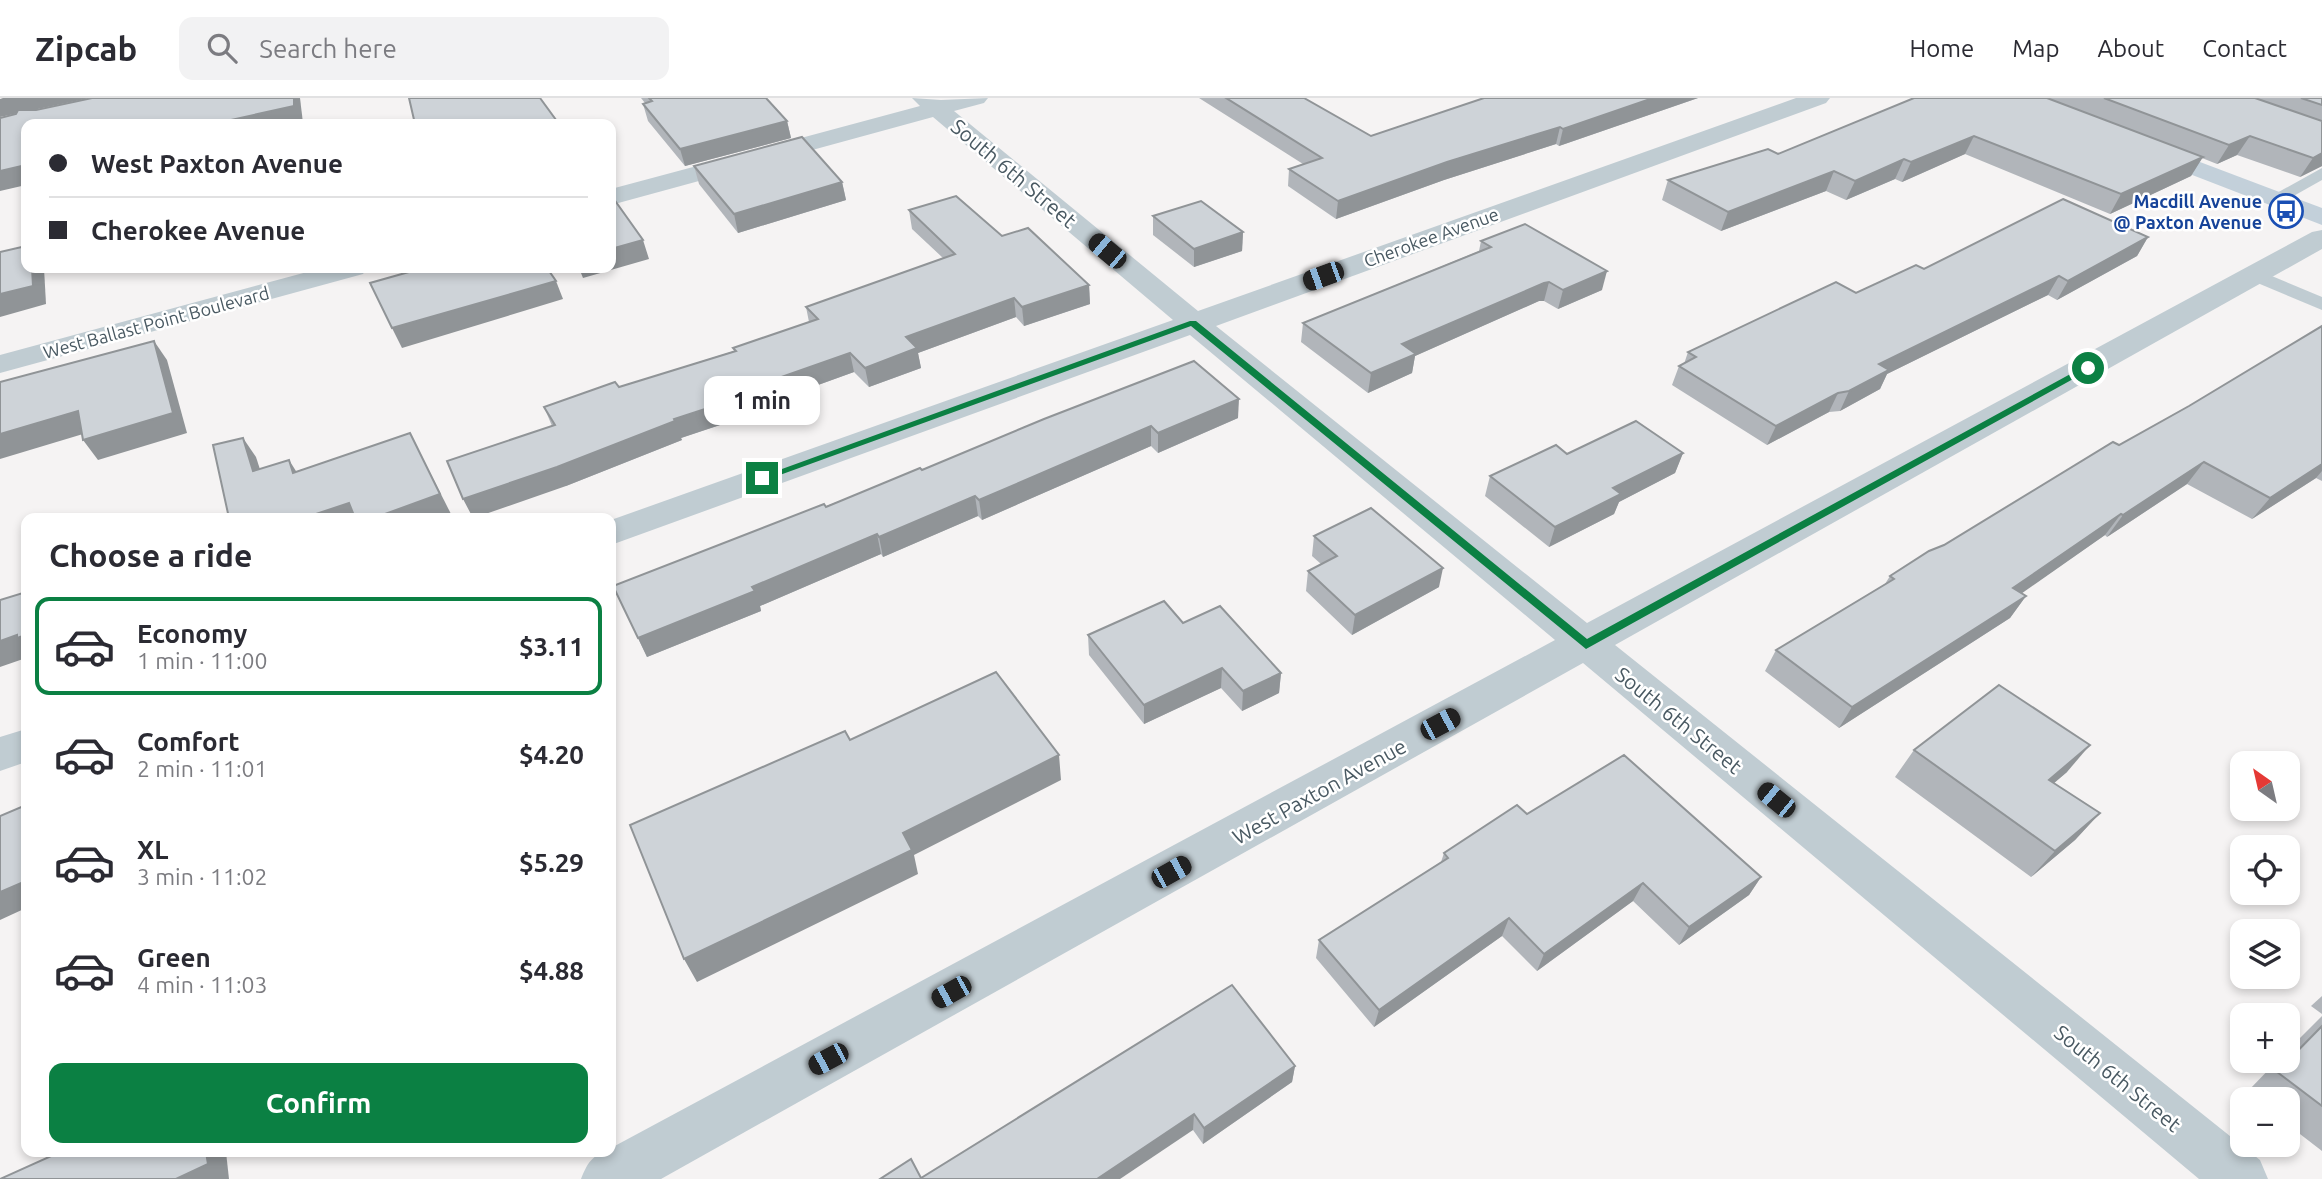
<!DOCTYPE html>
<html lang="en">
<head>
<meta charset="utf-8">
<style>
  body { margin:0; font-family:Ubuntu,sans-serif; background:#f2f2f3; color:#2b2b33; height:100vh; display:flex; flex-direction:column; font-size:26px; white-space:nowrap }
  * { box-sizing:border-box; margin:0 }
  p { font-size:23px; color:#7c7c81 }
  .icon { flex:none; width:38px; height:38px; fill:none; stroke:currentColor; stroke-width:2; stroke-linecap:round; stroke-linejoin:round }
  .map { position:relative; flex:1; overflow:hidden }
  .drawer { position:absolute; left:21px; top:415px; width:595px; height:644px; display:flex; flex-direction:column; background:#fff; border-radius:14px; box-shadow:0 4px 10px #0003 }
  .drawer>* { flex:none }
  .hud { position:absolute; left:21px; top:21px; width:595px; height:154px; border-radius:14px; box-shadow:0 4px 10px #0003; display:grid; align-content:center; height:154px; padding:0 28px; background:#fff }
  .needle { width:46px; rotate:326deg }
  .controls { position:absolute; left:2230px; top:653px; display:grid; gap:14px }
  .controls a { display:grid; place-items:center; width:70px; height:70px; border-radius:14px; background:#fff; box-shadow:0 4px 10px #0003; font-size:35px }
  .end { position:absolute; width:32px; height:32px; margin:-16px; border:9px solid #0b8043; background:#fff; box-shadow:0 0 0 4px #fff }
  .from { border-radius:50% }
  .bubble { position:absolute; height:49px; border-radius:14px; background:#fff; box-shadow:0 4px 10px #0003; font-size:23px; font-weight:600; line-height:49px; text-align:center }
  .car { position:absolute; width:21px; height:42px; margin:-21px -10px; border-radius:9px; box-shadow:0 0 5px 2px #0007; background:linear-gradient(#222 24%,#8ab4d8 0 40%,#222 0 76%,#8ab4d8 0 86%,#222 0) }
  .hud b { display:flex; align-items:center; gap:24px; height:66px; font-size:26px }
  .hud b+b { border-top:2px solid #e1e1e2 }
  .hud i { width:18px; height:18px; background:#2b2b33 }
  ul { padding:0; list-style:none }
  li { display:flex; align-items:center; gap:21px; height:98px; margin:0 14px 10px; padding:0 14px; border:4px solid transparent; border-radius:14px }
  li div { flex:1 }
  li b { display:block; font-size:26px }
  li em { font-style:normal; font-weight:600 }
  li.on { border-color:#0b8043 }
  li>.icon { width:63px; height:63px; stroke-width:1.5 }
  h2 { padding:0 28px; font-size:32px; line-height:84px }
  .action { display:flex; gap:14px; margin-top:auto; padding:14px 28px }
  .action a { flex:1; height:80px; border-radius:14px; background:#0b8043; color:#fff; font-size:28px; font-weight:600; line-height:80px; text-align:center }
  header { display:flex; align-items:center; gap:42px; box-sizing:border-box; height:98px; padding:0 35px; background:#fff; border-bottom:2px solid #e1e1e2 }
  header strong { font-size:33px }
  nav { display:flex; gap:38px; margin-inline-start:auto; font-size:24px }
  .search { width:490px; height:63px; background:#f2f2f3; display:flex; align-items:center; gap:18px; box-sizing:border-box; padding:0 24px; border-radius:14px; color:#7c7c81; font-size:26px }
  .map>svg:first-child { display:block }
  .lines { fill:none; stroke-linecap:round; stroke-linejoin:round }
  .lane { fill:#c0ccd2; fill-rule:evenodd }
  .street { fill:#c0ccd2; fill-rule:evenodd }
  .secondary { fill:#c3d0da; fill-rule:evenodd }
  .wall { fill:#b1b5ba }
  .shaded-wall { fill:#909497 }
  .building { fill:#ced3d8; stroke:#909497; stroke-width:2 }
  .route { fill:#0b8043 }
  .labels { text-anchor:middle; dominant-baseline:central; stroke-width:5; stroke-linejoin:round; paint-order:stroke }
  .far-transit-label { font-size:18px; font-weight:bold; fill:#164399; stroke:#fff; text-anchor:end }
  .far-street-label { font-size:18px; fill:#495962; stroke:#fff }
  .street-label { font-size:21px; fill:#495962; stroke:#fff }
</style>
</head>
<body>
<header>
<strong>Zipcab</strong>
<div class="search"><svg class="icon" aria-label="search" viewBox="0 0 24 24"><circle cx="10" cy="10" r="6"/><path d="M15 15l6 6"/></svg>Search here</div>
<nav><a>Home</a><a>Map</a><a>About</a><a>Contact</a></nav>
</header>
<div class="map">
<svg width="2322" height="1081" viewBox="0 0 2322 1081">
  <rect width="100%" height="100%" fill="#f5f3f3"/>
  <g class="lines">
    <g class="lane">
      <polygon points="2322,70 2322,82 2281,105 2275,106 2266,101"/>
      <polygon points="2255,171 2322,199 2322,212 2248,181 2245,177 2248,173"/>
    </g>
    <g class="street">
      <path d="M912,0L941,2L988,0L984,5L954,13L1198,213L1796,0H1830L1826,5L1216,228L1587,525L2312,134L2322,132V151L1615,547L2260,1062L2268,1081H2199L1583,565L661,1081H581C587,1066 593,1054 611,1054V1050L1555,542L1190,237L611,447V422L1173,222L933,19L611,107V91L920,8Z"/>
      <polygon points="322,170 367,170 363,176 0,275 0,257"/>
      <polygon points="26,631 26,664 0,673 0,639"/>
    </g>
    <polygon class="secondary" points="2147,44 2322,110 2322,127 2138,56 2135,51 2138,46"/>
  </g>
  <g class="wall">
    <polygon points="641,0 766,0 787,23 791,40 685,68 648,23 643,6 645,5"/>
    <polygon points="1199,0 1304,0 1371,38 1484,0 1698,0 1559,48 1556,46 1444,82 1336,121 1288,88 1289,71 1303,66"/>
    <polygon points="1914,0 2322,0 2322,68 2300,79 2237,57 2217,66 2202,60 2191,78 2110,116 1965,56 1902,84 1895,81 1846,102 1826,93 1721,133 1662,102 1668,82 1778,56"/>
    <polygon points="694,68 842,84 846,102 738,135 699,86"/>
    <polygon points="909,112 1002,138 1089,187 1090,206 1024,228 1016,219 918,255 921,270 869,289 854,274 746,313 747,318 681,340 682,342 566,388 552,328 544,309 619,289 734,253 733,250 809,224 806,209 943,160 912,131"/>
    <polygon points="1153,118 1243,134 1242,153 1194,169 1153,137"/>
    <polygon points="2148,139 2137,158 2057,202 2048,197 1887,276 1880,291 1840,313 1829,314 1767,347 1672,287 1679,268 1684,266 1688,254 1924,171"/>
    <polygon points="1481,143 1602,192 1558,211 1544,203 1539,203 1415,258 1412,275 1368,295 1301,244 1303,225 1479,153"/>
    <polygon points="2322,228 2322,383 2316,380 2252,421 2187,386 2107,439 2105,437 2021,495 2026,498 2010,520 1839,630 1765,573 1776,552 1885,486 1890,478 2119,347 2189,308"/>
    <polygon points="1238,320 1158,355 1151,348 982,422 978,418 883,459 881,456 760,508 761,513 647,559 613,488 922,372 1044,321"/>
    <polygon points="1683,355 1675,375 1619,404 1614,416 1549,449 1485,398 1490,378 1567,356"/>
    <polygon points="1314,438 1439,489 1352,537 1306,493 1308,473 1321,466 1312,458"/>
    <polygon points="1183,525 1281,575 1279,595 1242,613 1221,590 1144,626 1089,557 1088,537"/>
    <polygon points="1914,652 2067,674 2054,685 2100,715 2075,742 2031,779 1895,679"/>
    <polygon points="1527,716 1761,779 1749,797 1679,847 1633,803 1537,873 1502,838 1374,929 1316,860 1319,842 1441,764 1444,755"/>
    <polygon points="2322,898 2322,916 2311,908"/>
    <polygon points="2322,918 2322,1053 2287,1026 2287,1001 2256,1001 2247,994 2278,962 2287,962 2287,953"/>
    <polygon points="1295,968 1292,984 1203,1046 1193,1032 921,1080"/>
  </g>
  <g class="shaded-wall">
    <polygon points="3,0 90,0 0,19 0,1"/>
    <polygon points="294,0 300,0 303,25 297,26 213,26"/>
    <polygon points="1653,0 1698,0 1559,48 1563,31"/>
    <polygon points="787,23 791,40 685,68 680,51"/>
    <polygon points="1560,29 1556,46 1444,82 1336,121 1338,103 1447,64"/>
    <polygon points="1974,38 1965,56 1902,84 1911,64"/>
    <polygon points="2250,38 2237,57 2217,66 2229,47"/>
    <polygon points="2322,55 2322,68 2300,79 2313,60"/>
    <polygon points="2203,59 2191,78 2110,116 2121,96"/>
    <polygon points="1904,61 1895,81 1846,102 1855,83"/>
    <polygon points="26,67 26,87 0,93 0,73"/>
    <polygon points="1834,73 1826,93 1721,133 1728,114"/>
    <polygon points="842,84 846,102 738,135 734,116"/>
    <polygon points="1243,134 1242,153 1194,169 1194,151"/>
    <polygon points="2148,139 2137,158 2057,202 2068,183"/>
    <polygon points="643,142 649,161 583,180 579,170 611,170 611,151"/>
    <polygon points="32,170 44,170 46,206 0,219 0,196"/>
    <polygon points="1607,173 1602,192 1558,211 1563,192"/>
    <polygon points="2059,178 2048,197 1887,276 1880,291 1840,313 1849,293 1879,266"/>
    <polygon points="556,183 563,201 402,250 392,230"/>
    <polygon points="1549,184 1544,203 1539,203 1415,258 1412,275 1368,295 1371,275 1402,246 1544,185"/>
    <polygon points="1089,187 1090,206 1024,228 1022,209"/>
    <polygon points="1014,200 1016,219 918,255 921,270 869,289 865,270 906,239"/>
    <polygon points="154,243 167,262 187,335 98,362 83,342"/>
    <polygon points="850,255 854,274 746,313 747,318 681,340 682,342 566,388 474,420 473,420 463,401 674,321 739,294"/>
    <polygon points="1838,295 1829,314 1767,347 1776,328"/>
    <polygon points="1239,301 1238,320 1158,355 1158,335"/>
    <polygon points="78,313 93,333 0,361 0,336"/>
    <polygon points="1151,328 1151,348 982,422 979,402"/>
    <polygon points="410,335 451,416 440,420 374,420"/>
    <polygon points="243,340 256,359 267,393 253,373"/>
    <polygon points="1683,355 1675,375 1619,404 1614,416 1549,449 1555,429 1613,390"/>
    <polygon points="289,362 301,381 293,375"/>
    <polygon points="2204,364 2187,386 2107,439 2123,417"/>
    <polygon points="2322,366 2322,373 2316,380 2252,421 2270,400"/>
    <polygon points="975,398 978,418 883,459 879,439"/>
    <polygon points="349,405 358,420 304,420"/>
    <polygon points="2121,416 2105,437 1998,512 2013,490"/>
    <polygon points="877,436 881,456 760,508 761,513 647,559 638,540 752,489"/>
    <polygon points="1443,470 1439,489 1352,537 1355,517"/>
    <polygon points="2026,498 2010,520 1839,630 1852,609"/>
    <polygon points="17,537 26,537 26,560 0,569 0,543"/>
    <polygon points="1222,570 1221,590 1144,626 1144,607"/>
    <polygon points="1281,575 1279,595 1242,613 1243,593"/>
    <polygon points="2090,647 2067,674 2027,708 2049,682"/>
    <polygon points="1059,657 1061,682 914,757 918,776 697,884 684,861 903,735"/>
    <polygon points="2100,715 2075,742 2031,779 2055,753"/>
    <polygon points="1761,779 1749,797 1679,847 1689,829"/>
    <polygon points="26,783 26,810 0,822 0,794"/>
    <polygon points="1643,785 1633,803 1537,873 1544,856"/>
    <polygon points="1509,820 1502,838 1374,929 1379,912"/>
    <polygon points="1295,968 1292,984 1203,1046 1204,1030"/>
    <polygon points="1194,1016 1193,1032 1120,1081 1097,1081"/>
    <polygon points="206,1054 226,1054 229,1081 176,1081"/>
  </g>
  <g class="building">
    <polygon points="92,0 294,0 294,8 213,26 26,26 26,67 0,73 0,20 16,16 18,12 36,12"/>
    <polygon points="409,0 540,0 559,26 415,26"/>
    <polygon points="649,0 766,0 787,23 680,51 643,6 652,3"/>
    <polygon points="1226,0 1304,0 1371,38 1484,0 1653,0 1563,31 1560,29 1447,64 1338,103 1289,71 1322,60"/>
    <polygon points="1914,0 2047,0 2203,59 2121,96 1974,38 1911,64 1904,61 1855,83 1834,73 1728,114 1668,82 1768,51 1778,56"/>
    <polygon points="2104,0 2255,0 2322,23 2322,55 2313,60 2250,38 2229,47"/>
    <polygon points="2301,0 2322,0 2322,7"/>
    <polygon points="802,39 842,84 734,116 694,68"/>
    <polygon points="611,97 643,142 611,151"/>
    <polygon points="956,98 1002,138 1028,130 1089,187 1022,209 1014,200 906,239 917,250 865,270 850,255 739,294 742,299 674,321 675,323 557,369 463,401 447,363 555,327 544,309 615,284 619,289 736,253 733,250 818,221 806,209 955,156 909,112"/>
    <polygon points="2063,101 2148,139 2068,183 2059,178 1879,266 1889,272 1849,293 1838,295 1776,328 1679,268 1696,259 1688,254 1836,184 1856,195 1916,167 1924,171"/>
    <polygon points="1201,103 1243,134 1194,151 1153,118"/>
    <polygon points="1525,126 1607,173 1563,192 1549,184 1544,185 1402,246 1416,256 1371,275 1303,225 1491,149 1481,143"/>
    <polygon points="26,148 26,170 32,170 33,188 0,196 0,154"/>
    <polygon points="423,170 547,170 556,183 392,230 370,185"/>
    <polygon points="2322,228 2322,366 2270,400 2204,364 2123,417 2121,416 2013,490 2026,498 1852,609 1776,552 1894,481 1890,478 1929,453 1944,447 2113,344 2119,347 2189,308"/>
    <polygon points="154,243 173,315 83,342 78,313 0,336 0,284"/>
    <polygon points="1194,263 1239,301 1158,335 1151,328 979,402 975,398 879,439 877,436 752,489 755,493 638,540 613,488 824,406 826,409 920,370 922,372 1044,321"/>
    <polygon points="1636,323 1683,355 1613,390 1621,396 1555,429 1490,378 1556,347 1567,356"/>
    <polygon points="410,335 440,396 374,420 355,420 349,405 304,420 229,420 213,347 243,340 253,373 289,362 293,375"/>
    <polygon points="1371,410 1443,470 1355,517 1308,473 1337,458 1314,438"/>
    <polygon points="26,494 26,537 17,540 17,537 0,543 0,502"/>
    <polygon points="1164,503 1183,525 1220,508 1281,575 1243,593 1222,570 1144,607 1088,537"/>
    <polygon points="996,574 1059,657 903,735 912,752 684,861 630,727 845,633 850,642"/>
    <polygon points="1999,587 2090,647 2049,682 2100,715 2055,753 1914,652"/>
    <polygon points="1624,657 1761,779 1689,829 1643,785 1544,856 1509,820 1379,912 1319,842 1448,760 1444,755 1517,707 1527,716"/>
    <polygon points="26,707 26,783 0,794 0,718"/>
    <polygon points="1232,887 1295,968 1204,1030 1194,1016 1097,1081 880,1081 911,1061 921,1080"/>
    <polygon points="2322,928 2322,1008 2277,974"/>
    <polygon points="60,1054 206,1054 208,1066 176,1081 0,1081"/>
  </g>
  <polygon class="route" points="1190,223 1196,223 1587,541 2085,268 2093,270 1586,551 1191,228 766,382 757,380"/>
  <defs>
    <g id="bus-ring" transform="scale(1.75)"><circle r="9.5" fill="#fff" stroke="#1a4fb4" stroke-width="1.5"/><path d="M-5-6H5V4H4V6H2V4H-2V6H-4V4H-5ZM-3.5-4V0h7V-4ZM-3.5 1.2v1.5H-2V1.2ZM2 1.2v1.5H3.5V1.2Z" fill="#1a4fb4"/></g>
  </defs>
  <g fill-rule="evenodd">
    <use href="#bus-ring" x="2286" y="113"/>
  </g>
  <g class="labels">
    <g class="far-transit-label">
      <text x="2262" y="103">Macdill Avenue<tspan x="2262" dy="21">@ Paxton Avenue</tspan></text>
    </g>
    <g class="far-street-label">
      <text transform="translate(1431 139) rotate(-20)">Cherokee Avenue</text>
      <text transform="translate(156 224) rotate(-15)">West Ballast Point Boulevard</text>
    </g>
    <g class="street-label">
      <text transform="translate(1014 75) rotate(40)">South 6th Street</text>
      <text transform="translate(1679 622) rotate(39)">South 6th Street</text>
      <text transform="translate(1319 693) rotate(-29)">West Paxton Avenue</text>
      <text transform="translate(2118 980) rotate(39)">South 6th Street</text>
    </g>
  </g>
</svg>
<div class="controls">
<a><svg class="needle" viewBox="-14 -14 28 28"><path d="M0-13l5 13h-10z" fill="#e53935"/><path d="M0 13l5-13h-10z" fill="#7c7c81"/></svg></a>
<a><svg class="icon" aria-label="locate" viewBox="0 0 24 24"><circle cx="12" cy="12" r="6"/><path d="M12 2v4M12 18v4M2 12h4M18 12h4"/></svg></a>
<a><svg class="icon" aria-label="layers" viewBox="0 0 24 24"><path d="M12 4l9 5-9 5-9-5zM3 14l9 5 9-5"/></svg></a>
<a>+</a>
<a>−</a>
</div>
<i class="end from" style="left:2088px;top:270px"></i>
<i class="end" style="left:762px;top:380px"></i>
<div class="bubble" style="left:704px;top:278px;width:116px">1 min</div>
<i class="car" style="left:1107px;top:153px;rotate:310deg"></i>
<i class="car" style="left:1323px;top:178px;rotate:250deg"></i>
<i class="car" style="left:1440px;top:626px;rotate:62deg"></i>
<i class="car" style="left:1776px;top:702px;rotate:309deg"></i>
<i class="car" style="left:1171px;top:774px;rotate:61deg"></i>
<i class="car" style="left:951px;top:894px;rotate:241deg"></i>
<i class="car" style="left:828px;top:961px;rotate:242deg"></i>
<div class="hud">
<b><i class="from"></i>West Paxton Avenue</b>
<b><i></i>Cherokee Avenue</b>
</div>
<section class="drawer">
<h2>Choose a ride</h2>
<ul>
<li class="on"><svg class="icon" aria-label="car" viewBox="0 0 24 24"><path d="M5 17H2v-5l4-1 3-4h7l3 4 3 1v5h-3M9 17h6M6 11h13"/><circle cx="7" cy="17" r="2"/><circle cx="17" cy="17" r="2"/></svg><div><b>Economy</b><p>1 min · 11:00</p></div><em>$3.11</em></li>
<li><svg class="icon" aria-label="car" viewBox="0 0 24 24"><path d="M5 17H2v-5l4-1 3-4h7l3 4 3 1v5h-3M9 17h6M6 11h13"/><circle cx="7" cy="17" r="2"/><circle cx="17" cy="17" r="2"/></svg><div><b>Comfort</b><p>2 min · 11:01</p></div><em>$4.20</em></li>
<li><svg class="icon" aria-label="car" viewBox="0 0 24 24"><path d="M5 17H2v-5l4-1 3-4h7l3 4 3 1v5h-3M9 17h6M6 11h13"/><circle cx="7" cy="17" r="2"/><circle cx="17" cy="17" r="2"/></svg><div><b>XL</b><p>3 min · 11:02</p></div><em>$5.29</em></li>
<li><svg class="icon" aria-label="car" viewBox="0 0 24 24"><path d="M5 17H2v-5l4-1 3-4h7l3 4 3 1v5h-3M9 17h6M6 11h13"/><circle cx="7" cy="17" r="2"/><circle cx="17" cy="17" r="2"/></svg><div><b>Green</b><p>4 min · 11:03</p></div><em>$4.88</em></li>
</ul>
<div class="action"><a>Confirm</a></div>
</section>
</div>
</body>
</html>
